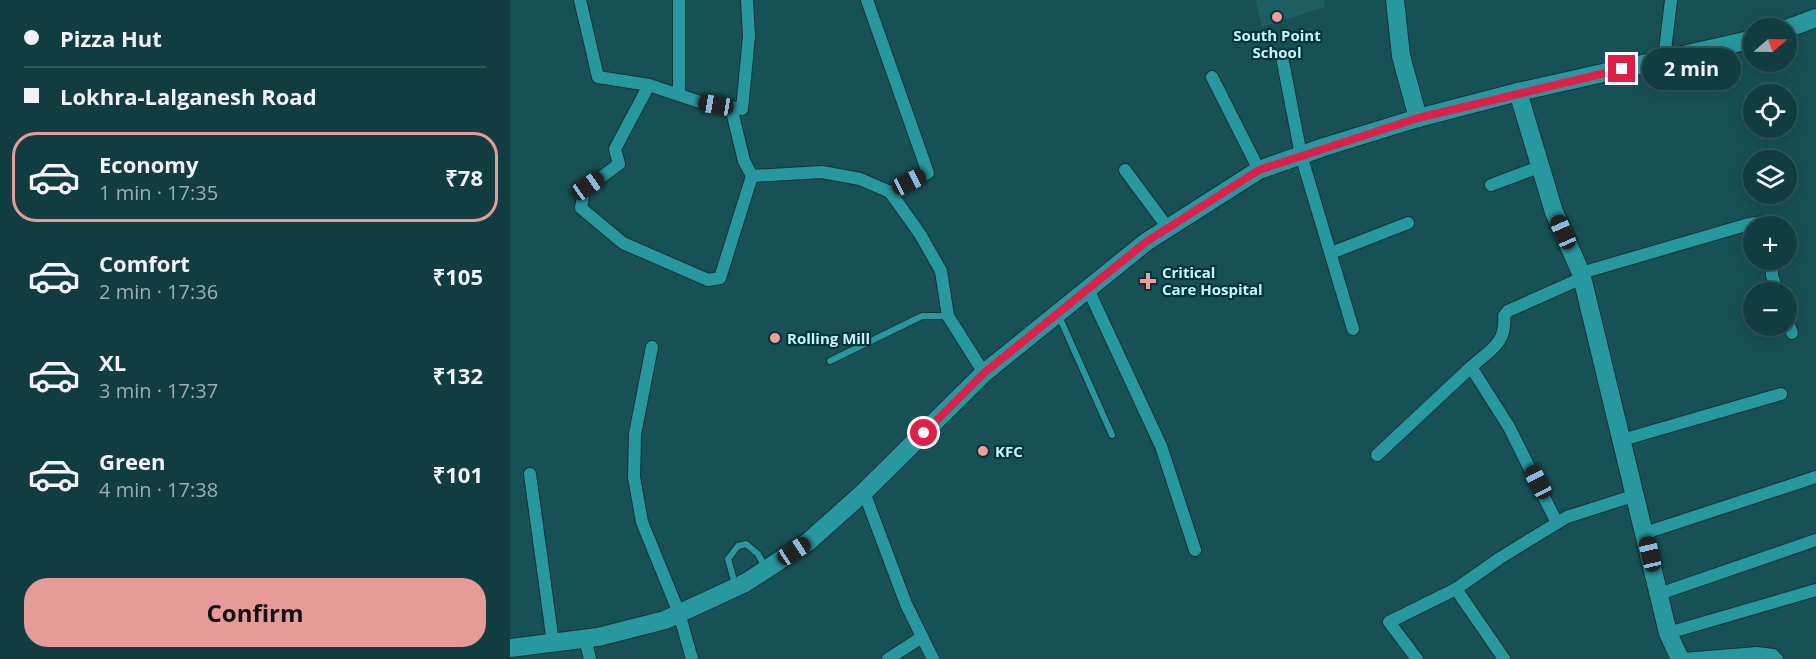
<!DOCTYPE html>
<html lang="en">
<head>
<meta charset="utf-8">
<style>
  body { margin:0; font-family:"Open Sans",sans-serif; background:#1b4447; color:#f1f3f6; height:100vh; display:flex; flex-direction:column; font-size:22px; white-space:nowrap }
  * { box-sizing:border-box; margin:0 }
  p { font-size:20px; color:#9caeb1 }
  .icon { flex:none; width:33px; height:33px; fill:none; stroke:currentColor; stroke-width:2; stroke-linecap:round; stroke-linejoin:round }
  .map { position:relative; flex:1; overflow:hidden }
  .details { display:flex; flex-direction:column; background:#123d40; width:510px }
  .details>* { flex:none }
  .guide { display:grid; align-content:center; height:132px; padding:0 24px; background:#123d40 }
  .needle { width:39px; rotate:70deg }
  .controls { position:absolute; left:1233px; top:18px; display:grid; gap:12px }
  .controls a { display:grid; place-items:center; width:54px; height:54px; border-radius:50%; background:#123d40; box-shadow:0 3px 15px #0003,0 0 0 2px #315659; font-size:30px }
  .end { position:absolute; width:27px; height:27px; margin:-14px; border:8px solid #e11d48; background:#fff; box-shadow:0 0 0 3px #fff }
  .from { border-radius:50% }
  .bubble { position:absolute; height:42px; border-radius:21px; background:#123d40; box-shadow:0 3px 15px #0003,0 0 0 2px #315659; font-size:20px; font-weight:700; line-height:42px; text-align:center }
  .car { position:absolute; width:18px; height:36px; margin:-18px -9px; border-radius:8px; box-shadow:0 0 4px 2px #0007; background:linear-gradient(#222 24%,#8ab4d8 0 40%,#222 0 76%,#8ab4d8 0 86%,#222 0) }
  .guide b { display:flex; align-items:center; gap:21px; height:57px; font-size:22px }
  .guide b+b { border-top:2px solid #315659 }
  .guide i { width:15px; height:15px; background:#f1f3f6 }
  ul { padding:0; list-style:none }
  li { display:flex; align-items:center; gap:18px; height:90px; margin:0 12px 9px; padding:0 12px; border:3px solid transparent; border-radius:24px }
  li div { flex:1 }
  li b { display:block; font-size:22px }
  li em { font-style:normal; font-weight:700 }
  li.on { border-color:#e69b98 }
  li>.icon { width:54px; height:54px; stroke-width:1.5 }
  .action { display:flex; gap:12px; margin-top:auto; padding:12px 24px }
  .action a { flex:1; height:69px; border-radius:24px; background:#e69b98; color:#111; font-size:24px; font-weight:700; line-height:69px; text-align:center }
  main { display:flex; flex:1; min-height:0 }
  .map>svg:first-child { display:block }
  .built { fill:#1d5e62 }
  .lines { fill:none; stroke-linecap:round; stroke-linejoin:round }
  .lane-casing { stroke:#123336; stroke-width:8 }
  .street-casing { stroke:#123336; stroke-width:14 }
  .secondary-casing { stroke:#123336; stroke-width:20 }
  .lane { stroke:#2898a0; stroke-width:6 }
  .street { stroke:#2898a0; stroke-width:12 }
  .secondary { stroke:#2898a0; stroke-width:18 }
  .route { stroke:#e11d48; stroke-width:8 }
  .poi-dot { fill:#f59b98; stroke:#053538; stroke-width:2 }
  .labels { text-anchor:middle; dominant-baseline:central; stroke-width:4.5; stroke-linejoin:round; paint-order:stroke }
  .poi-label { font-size:15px; font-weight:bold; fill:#c6f5f9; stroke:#053538; text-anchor:start }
</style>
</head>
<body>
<main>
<section class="details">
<div class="guide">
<b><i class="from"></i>Pizza Hut</b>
<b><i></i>Lokhra-Lalganesh Road</b>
</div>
<ul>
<li class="on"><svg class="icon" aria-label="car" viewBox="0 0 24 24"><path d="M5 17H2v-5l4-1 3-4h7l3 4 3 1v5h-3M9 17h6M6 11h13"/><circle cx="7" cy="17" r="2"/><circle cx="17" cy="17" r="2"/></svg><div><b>Economy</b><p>1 min · 17:35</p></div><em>₹78</em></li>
<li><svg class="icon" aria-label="car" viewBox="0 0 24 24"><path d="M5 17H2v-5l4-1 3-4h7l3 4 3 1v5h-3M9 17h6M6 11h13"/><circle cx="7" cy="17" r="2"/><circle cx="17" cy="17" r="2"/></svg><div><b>Comfort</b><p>2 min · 17:36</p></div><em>₹105</em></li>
<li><svg class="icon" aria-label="car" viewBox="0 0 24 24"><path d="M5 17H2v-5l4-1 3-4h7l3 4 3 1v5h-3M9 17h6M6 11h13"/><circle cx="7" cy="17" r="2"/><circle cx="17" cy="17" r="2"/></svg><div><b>XL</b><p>3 min · 17:37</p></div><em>₹132</em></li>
<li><svg class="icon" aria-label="car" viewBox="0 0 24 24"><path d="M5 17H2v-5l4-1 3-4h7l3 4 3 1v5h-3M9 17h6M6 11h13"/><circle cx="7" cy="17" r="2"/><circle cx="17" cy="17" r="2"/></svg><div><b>Green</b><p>4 min · 17:38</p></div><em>₹101</em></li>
</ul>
<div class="action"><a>Confirm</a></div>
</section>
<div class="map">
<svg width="1306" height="659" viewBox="0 0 1306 659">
  <rect width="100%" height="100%" fill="#185155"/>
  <polygon class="built" points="746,0 814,0 815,7 752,27"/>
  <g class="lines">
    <g class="lane-casing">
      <g id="lane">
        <polyline points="548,314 602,435"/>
        <polyline points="320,361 412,316 438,316"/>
        <polyline points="225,584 218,559 228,546 236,544 248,554 255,567"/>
      </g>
    </g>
    <g class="street-casing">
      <g id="street">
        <polyline points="70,0 88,77 139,85 190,102 232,109 239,36 237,0"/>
        <polyline points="169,0 169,95"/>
        <polyline points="357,0 418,173 380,192 410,234 431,271 438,316 474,373"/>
        <polyline points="772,57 791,155 843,329"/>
        <polyline points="1154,59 1161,0"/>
        <polyline points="702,77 749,170"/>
        <polyline points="139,85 105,149 109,164 74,190 71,208 113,243 198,280 210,278 242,176"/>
        <polyline points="221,107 234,161 242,176 312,172 350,179 380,192"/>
        <polyline points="615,170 658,228"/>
        <polyline points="981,185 1029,167"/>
        <polyline points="821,253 898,223"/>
        <polyline points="1262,260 1262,276 1268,292"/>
        <polyline points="1071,273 1239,224 1261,221 1261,226"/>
        <polyline points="578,289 651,446 685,550"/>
        <polyline points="1276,317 1282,333"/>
        <polyline points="142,347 125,434 124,477 132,522 169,613 182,659"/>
        <polyline points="1112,440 1271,394"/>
        <polyline points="867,455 961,367"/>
        <polyline points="20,474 43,643"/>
        <polyline points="354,492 396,604 423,659"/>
        <path d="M1047,523L999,427L961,367C980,350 997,343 994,316L998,311L1072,278"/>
        <polyline points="1135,533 1306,477"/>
        <polyline points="1149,594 1306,540"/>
        <polyline points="1158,633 1306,590"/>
        <polyline points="75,639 80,659"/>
        <polyline points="378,659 412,637"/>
        <polyline points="907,659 879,622 946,589"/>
        <polyline points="994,659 946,589 990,558 1057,517 1126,495"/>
        <polyline points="1173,659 1247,653 1263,655 1267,659"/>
      </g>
    </g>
    <g class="secondary-casing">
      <g id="secondary">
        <polyline points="885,0 891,56 908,118"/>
        <polyline points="1276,29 1306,18"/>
        <polyline points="1008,92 1044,212 1071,273 1158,633 1170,659"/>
        <polyline points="0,648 88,637 155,620 235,583 298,542 354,492 474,373 636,242 749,170 814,147 908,118 1008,92 1244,39"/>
      </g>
    </g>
    <use href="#lane" class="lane"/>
    <use href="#street" class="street"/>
    <use href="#secondary" class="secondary"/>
  </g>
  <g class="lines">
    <polyline class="route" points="414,433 474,373 636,242 749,170 908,118 1112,69"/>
  </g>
  <g class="poi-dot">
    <circle cx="767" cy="17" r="6"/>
    <path d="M635 272h6v6h6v6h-6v6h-6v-6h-6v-6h6z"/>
    <circle cx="265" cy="338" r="6"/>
    <circle cx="473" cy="451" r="6"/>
  </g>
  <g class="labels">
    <g class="poi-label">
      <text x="767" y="35" text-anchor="middle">South Point<tspan x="767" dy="17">School</tspan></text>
      <text x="652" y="272">Critical<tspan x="652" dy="17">Care Hospital</tspan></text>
      <text x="277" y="338">Rolling Mill</text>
      <text x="485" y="451">KFC</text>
    </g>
  </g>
</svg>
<div class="controls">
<a><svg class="needle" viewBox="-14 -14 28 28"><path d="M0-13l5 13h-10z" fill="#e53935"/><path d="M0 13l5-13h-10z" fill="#9caeb1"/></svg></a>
<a><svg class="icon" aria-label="locate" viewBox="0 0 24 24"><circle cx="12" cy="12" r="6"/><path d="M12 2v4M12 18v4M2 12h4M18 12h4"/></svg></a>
<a><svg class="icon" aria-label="layers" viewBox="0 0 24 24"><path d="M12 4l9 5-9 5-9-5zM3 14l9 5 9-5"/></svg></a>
<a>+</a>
<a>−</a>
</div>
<i class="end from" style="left:414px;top:433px"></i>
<i class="end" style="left:1112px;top:69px"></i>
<div class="bubble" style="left:1132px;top:48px;width:99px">2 min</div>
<i class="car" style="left:206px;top:105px;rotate:280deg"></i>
<i class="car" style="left:399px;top:182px;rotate:63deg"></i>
<i class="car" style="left:78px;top:186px;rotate:55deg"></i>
<i class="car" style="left:1053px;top:232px;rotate:336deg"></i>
<i class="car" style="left:1028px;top:482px;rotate:332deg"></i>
<i class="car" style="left:284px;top:551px;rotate:57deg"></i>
<i class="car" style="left:1140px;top:554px;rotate:347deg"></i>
</div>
</main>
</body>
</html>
